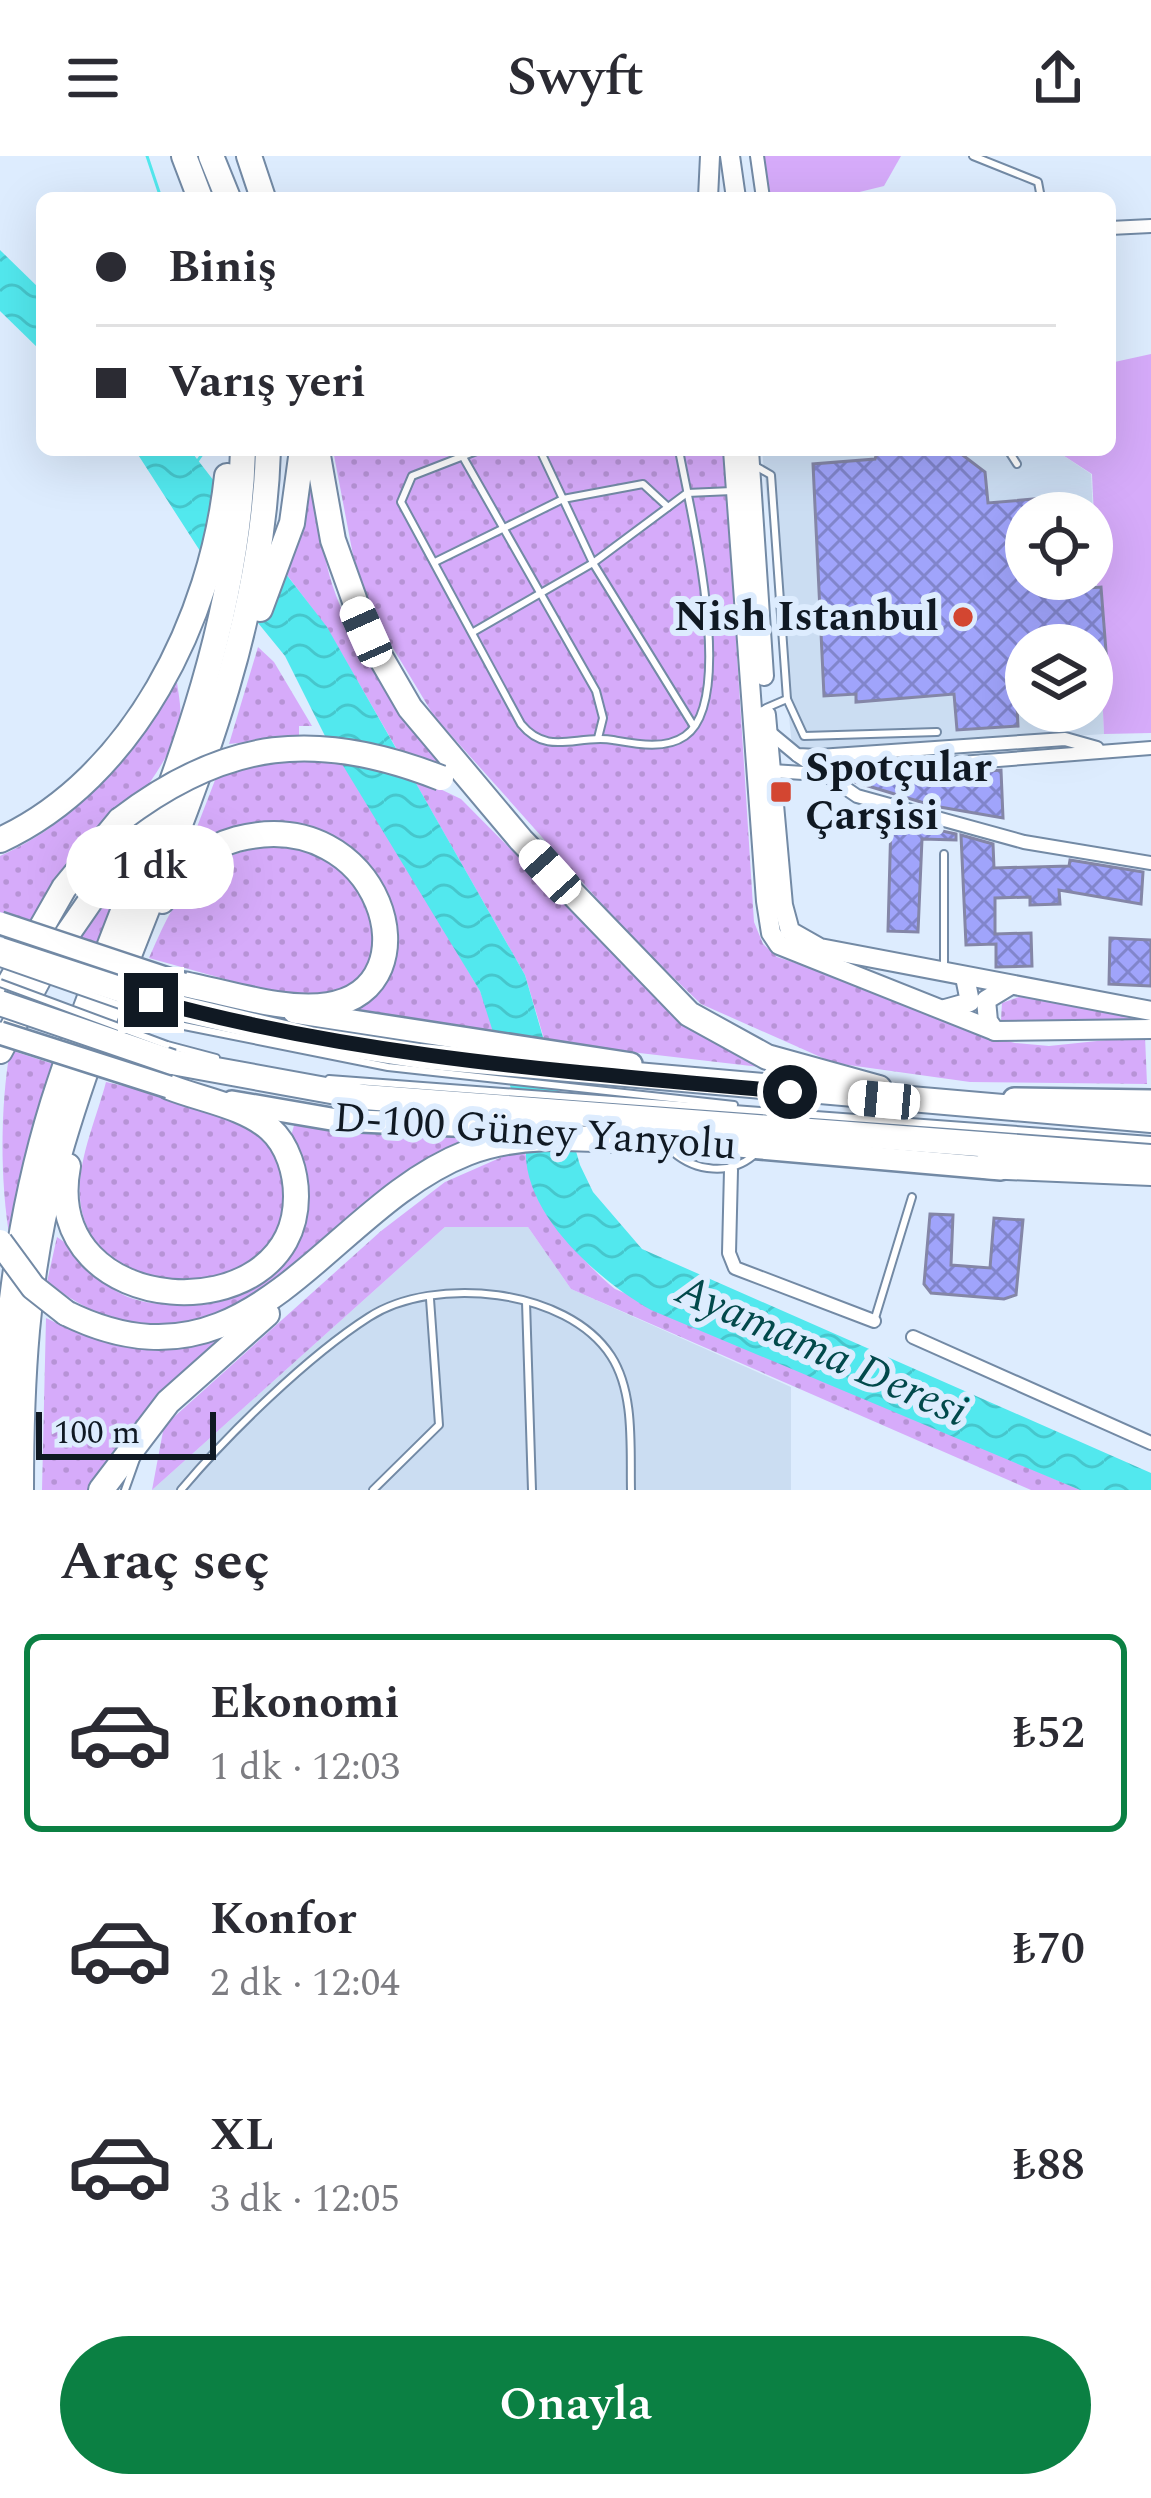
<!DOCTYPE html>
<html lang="tr">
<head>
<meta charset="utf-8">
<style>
  body { margin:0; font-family:Spectral,serif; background:#f7f7f7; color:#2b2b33; height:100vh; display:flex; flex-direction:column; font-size:45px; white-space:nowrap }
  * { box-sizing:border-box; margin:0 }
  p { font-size:39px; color:#7c7c81 }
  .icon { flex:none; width:66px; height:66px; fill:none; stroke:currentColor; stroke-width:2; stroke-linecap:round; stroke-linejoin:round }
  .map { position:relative; height:1334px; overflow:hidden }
  .drawer { display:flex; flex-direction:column; background:#fff; flex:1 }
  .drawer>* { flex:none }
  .top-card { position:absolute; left:36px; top:36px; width:1080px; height:264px; border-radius:18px; box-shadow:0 12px 48px #0002; display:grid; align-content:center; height:264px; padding:0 60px; background:#fff }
  .controls { position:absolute; left:1005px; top:336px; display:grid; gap:24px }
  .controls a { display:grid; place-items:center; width:108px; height:108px; border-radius:50%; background:#fff; box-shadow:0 12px 48px #0002; font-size:60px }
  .scale { position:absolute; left:36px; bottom:30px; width:180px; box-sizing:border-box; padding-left:12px; border:6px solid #101923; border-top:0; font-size:33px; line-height:42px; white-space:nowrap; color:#101923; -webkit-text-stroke:9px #ddecfe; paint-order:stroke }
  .end { position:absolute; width:54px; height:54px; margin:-27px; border:15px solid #101923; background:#fff; box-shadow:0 0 0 6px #fff }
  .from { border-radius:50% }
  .bubble { position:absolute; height:84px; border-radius:42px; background:#fff; box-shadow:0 12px 48px #0002; font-size:39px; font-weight:600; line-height:84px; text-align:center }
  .car { position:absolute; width:36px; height:72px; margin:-36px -18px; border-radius:15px; box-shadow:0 0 9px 3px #0007; background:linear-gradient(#fff 24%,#345 0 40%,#fff 0 76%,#345 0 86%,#fff 0) }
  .top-card b { display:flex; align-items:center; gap:42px; height:114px; font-size:45px }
  .top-card b+b { border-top:3px solid #e1e1e2 }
  .top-card i { width:30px; height:30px; background:#2b2b33 }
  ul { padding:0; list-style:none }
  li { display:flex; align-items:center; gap:36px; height:198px; margin:0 24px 18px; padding:0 36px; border:6px solid transparent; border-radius:18px }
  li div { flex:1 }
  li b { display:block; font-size:45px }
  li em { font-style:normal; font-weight:600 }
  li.on { border-color:#0b8043 }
  li>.icon { width:108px; height:108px; stroke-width:1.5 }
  h2 { padding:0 60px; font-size:54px; line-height:144px }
  .cta { display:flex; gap:24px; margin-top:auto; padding:24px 60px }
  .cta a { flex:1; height:138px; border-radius:72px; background:#0b8043; color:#fff; font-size:48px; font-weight:600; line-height:138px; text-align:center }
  header { display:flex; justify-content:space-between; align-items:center; height:156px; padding:0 60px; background:#fff; font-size:54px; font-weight:600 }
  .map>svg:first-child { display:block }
  .built { fill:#cbddf2; fill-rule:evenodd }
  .grass { fill:url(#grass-dots) }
  .park { fill:#d6abfa }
  .water { fill:url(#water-waves) }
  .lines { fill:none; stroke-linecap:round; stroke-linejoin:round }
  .stream { stroke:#52e8ee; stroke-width:3 }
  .building { fill:url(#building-cross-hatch); stroke:#8486a7; stroke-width:3 }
  .lane-casing { stroke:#738aa5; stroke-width:10 }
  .street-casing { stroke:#738aa5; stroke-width:16 }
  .secondary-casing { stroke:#738aa5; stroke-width:22 }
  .primary-casing { stroke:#738aa5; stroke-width:26 }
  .highway-casing { stroke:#738aa5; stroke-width:28 }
  .lane { stroke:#fff; stroke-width:6 }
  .street { stroke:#fff; stroke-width:12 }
  .secondary { stroke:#fff; stroke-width:18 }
  .primary { stroke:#fff; stroke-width:21 }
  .highway { stroke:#fff; stroke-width:24 }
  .lane-bridge-casing { stroke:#738aa5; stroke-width:10; stroke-linecap:butt }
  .primary-bridge-casing { stroke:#738aa5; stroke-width:26; stroke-linecap:butt }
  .highway-bridge-casing { stroke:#738aa5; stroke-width:28; stroke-linecap:butt }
  .lane-bridge { stroke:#fff; stroke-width:6 }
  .primary-bridge { stroke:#fff; stroke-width:21 }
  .highway-bridge { stroke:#fff; stroke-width:24 }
  .route { stroke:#101923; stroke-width:15 }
  .poi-dot { fill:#d34631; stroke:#ddecfe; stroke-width:4.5 }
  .labels { text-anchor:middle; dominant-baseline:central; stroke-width:12; stroke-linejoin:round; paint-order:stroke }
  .poi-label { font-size:42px; font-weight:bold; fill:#101923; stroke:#ddecfe; text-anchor:end }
  .street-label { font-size:42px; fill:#101923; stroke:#ddecfe }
  .water-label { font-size:45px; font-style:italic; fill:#02494b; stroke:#ddecfe }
</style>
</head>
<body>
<header><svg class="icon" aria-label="menu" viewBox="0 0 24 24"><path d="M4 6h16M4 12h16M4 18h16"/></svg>Swyft<svg class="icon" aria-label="share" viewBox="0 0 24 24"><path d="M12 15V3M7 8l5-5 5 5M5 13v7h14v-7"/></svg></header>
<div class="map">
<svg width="1151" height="1334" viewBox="0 0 1151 1334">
  <defs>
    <pattern id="grass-dots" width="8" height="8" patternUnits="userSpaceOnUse" patternTransform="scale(3)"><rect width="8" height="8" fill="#d6abfa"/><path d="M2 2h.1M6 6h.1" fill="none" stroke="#b793d6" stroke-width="1.8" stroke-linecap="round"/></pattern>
    <pattern id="water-waves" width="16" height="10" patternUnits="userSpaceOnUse" patternTransform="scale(3)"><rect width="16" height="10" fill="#52e8ee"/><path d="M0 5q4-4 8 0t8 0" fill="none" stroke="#46c6cc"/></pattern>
    <pattern id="building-cross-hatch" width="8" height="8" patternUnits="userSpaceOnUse" patternTransform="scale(3)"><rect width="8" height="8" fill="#a0a4fb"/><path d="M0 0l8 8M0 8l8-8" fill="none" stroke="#8185cb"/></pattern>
  </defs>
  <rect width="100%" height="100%" fill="#ddecfe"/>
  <g class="built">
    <path d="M762,294H1055L1091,318L1104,578L793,600ZM1026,357H1092V423H1026ZM1026,489H1092V555H1026Z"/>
    <polygon points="445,1071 528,1071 571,1133 791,1231 791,1334 152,1334"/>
  </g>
  <g class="grass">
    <polygon points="333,294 724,294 754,766 763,788 777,801 889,837 970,876 1015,887 1049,890 1145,880 1147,928 970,926 834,907 701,848 634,784 434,560 373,459 353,399"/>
    <path d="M312,318C319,354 321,393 332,428C356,500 400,559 450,615L399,597L327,472L287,419Z"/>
    <polygon points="258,491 274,506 312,570 299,570 299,580 229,588"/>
    <path d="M176,517C177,532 182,550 180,564C172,619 71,721 33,768L0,756V700C84,663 132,595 176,517Z"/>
    <path d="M343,603L480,835L498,882L346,856C360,836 386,810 393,786C400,759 386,739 368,720C306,652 267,658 187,697L217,619L260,605Z"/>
    <polygon points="411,619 461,643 681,865 777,913 545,886 525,819"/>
    <path d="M278,688L319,696L345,716L372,755L375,800L354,834L293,842L149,802C180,731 196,701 278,688Z"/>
    <polygon points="128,717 97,790 79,784"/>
    <polygon points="1027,838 1133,860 1141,864 1019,869 1001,864 1002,847"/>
    <path d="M10,894L53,908L10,1084C0,1027 0,952 10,894Z"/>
    <path d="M106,926C151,937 218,942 255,971C272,984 283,1006 286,1026C302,1147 89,1161 80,1042C77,1005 97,961 106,926Z"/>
    <path d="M295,966L460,980L464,986C326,1048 218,1258 47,1126L57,1081C90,1102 98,1140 152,1147C174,1150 195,1143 216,1137C232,1132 254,1129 268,1120C316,1089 316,1023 291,980Z"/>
    <path d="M511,997H525C542,1051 571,1097 615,1133L1080,1334H1031L571,1133L528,1071H445L152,1334L164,1270L381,1075L445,1026Z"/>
    <path d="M46,1162C116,1198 156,1190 230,1174L115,1295L91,1334H42Z"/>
  </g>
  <g class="park">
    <polygon points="761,0 901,0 884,30 835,42 766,42"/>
    <polygon points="1151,198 1151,577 1104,578 1092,318 1055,294 1110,294 1110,207"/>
  </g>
  <g class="water">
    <polygon points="0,94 42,135 42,196 0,155"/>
    <path d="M135,294H190L327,471L525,819L580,1009L593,1036L642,1093L1151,1317V1334H1080L651,1154C598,1124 515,1053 527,983L480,835L325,580L285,500L202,398Z"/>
  </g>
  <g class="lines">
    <g class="stream">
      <polyline points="147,0 161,42"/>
      <polyline points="196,307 205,294"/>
    </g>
  </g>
  <g class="building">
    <polygon points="878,294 956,294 985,316 988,347 1057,341 1058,357 1026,357 1026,423 1063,423 1064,434 1101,431 1108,521 1092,522 1092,489 1026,489 1026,550 1017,551 1018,570 957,574 954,538 856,546 856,538 824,540 813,308 875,303"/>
    <polygon points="1001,614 1003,662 934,650 855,626"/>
    <polygon points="891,664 956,678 956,684 922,683 918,776 888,775"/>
    <polygon points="961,679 993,688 994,712 1069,710 1070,704 1143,716 1141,748 1059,734 1060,748 1030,749 1030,741 995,742 995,778 1031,777 1032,810 996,811 996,788 966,789"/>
    <polygon points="1110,782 1151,784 1151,830 1109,828"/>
    <polygon points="930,1058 953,1059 951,1109 990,1112 994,1062 1023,1064 1016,1139 1004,1143 931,1137 924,1128"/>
  </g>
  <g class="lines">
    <g class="lane-casing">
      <g id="lane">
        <polyline points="973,0 1038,26 1041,42"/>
        <polyline points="459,294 596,535 603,562 598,582"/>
        <path d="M479,294L412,320L401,346L521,568C548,601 577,578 613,584C636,588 665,594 685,580C738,544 689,350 679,294"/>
        <polyline points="540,294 563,343 643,328 668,351"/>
        <polyline points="1008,294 1017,308"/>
        <polyline points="757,311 771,319 787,543 766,552"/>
        <polyline points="435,406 563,343 593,407 693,569"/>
        <polyline points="475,475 593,407 687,337 732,335"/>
        <polyline points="787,543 804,580 937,576"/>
        <polyline points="944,812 944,698"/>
        <polyline points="174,868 388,911 734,949"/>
        <polyline points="167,889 216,902"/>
        <polyline points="329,923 1151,984"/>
        <path d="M673,996C696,1016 730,1019 753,1000"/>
        <polyline points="526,1146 532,1334"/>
        <polyline points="875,1162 912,1041"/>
        <polyline points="125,1334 136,1303"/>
        <path d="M181,1334C228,1278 308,1200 369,1161C434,1119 567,1132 611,1200C635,1237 630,1292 631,1334"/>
        <polyline points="373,1334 439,1269 430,1143"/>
      </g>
    </g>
    <g class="street-casing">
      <g id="street">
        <polyline points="757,0 763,42"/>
        <polyline points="1110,72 1151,70"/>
        <polyline points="768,575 797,599 819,600 1065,583 1097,592"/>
        <polyline points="797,599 857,640 1024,686 1151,707"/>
        <polyline points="772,615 819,618 1151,592"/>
        <polyline points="731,1014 729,1097 735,1112 874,1165"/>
        <polyline points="913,1181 1151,1287"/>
      </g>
    </g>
    <g class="secondary-casing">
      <g id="secondary">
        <polyline points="730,0 736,42"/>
        <polyline points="708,42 710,0"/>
        <polyline points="733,294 766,745 771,777 779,789 995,875 1151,873"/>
        <polyline points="749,294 764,520"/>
        <polyline points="766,559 783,749 790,775 820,792 1151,855"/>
        <polyline points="945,853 970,846 965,821"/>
        <polyline points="995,875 988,865 986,844 1009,830"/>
      </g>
    </g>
    <g class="primary-casing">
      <g id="primary">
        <polyline points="294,856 631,908"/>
        <polyline points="1014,943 1151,945"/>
        <polyline points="232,946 337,964 547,973"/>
        <polyline points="680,985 1001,1013"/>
      </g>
    </g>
    <g class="highway-casing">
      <g id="highway">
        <polyline points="184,0 200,42"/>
        <polyline points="211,0 228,42"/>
        <polyline points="249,0 263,42"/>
        <polyline points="317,294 333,384 366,476 410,552 521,684 689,858 767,901 879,932"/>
        <polyline points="260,453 292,367 302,294"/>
        <path d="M0,684C134,622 212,462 227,320"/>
        <path d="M162,745C176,715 204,692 237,683C381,646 437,833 328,849C284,856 227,836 183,828"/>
        <polyline points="0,844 64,732 120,664"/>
        <polyline points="174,851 310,883 420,900 1151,964"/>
        <polyline points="0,895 46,809 149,660"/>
        <polyline points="172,906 364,941 1151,1001"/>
        <path d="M68,1010C38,1167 297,1178 296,1040C296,1017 288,989 270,973C244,950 202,944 169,931"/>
        <polyline points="985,1010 1151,1017"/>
        <path d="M66,1157C252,1249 326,1052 467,997C538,969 622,989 696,987"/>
        <path d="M1,1334C1,1203 14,1073 53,947C122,730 237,527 243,294"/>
        <path d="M21,1334C21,1228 26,1120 54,1017C120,773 260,553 268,294"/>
        <polyline points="101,1334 168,1246 267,1158"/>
      </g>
    </g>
    <use href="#lane" class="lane"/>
    <use href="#street" class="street"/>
    <use href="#secondary" class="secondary"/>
    <use href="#primary" class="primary"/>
    <use href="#highway" class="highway"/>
    <g class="lane-bridge-casing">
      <g id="lane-bridge">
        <polyline points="0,807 174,868"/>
        <polyline points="0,827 167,889"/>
      </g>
    </g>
    <g class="primary-bridge-casing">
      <g id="primary-bridge">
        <polyline points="0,767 183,828"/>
        <polyline points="0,877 169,931"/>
      </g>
    </g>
    <g class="highway-bridge-casing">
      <g id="highway-bridge">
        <path d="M120,664C226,583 317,573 441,622"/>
        <polyline points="0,794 174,851"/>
        <polyline points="0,847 172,906"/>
        <polyline points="0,1086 33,1131 66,1157"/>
      </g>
    </g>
    <use href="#lane-bridge" class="lane-bridge"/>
    <use href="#primary-bridge" class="primary-bridge"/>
    <use href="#highway-bridge" class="highway-bridge"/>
  </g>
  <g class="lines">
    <path class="route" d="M151,844C360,902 575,916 790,936"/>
  </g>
  <g class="poi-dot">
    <circle cx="963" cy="461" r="12"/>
    <rect x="769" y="624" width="24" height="24" rx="6"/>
  </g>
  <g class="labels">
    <g class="poi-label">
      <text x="939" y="461">Nish Istanbul</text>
      <text x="805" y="612" text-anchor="start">Spotçular<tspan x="805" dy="48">Çarşisi</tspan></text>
    </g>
    <g class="street-label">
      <text transform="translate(535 976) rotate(4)">D-100 Güney Yanyolu</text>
    </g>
    <g class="water-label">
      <text transform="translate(822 1195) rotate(24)">Ayamama Deresi</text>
    </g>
  </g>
</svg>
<div class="controls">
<a><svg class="icon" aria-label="locate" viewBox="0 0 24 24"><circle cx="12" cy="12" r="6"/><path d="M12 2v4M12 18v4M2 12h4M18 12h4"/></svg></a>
<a><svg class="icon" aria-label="layers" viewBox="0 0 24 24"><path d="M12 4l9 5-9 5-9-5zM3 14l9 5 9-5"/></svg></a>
</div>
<div class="scale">100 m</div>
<i class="end from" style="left:790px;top:936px"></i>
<i class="end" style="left:151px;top:844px"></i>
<div class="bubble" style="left:66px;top:669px;width:168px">1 dk</div>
<i class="car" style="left:366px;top:476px;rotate:336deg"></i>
<i class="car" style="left:550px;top:716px;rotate:318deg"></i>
<i class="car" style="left:884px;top:944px;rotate:275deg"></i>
<div class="top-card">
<b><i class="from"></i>Biniş</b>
<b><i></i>Varış yeri</b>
</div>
</div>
<section class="drawer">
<h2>Araç seç</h2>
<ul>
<li class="on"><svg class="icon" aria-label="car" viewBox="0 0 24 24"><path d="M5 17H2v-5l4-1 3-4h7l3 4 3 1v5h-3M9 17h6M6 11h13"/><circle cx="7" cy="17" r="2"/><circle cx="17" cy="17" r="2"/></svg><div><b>Ekonomi</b><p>1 dk · 12:03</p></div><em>₺52</em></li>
<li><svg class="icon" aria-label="car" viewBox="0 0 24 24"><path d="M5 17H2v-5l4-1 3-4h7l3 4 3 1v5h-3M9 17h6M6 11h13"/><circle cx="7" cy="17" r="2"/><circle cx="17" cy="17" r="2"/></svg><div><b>Konfor</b><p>2 dk · 12:04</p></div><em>₺70</em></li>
<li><svg class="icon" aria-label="car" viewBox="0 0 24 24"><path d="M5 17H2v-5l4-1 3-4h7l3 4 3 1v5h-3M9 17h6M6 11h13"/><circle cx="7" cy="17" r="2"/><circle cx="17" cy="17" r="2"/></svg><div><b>XL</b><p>3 dk · 12:05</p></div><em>₺88</em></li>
</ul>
<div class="cta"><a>Onayla</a></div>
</section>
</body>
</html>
